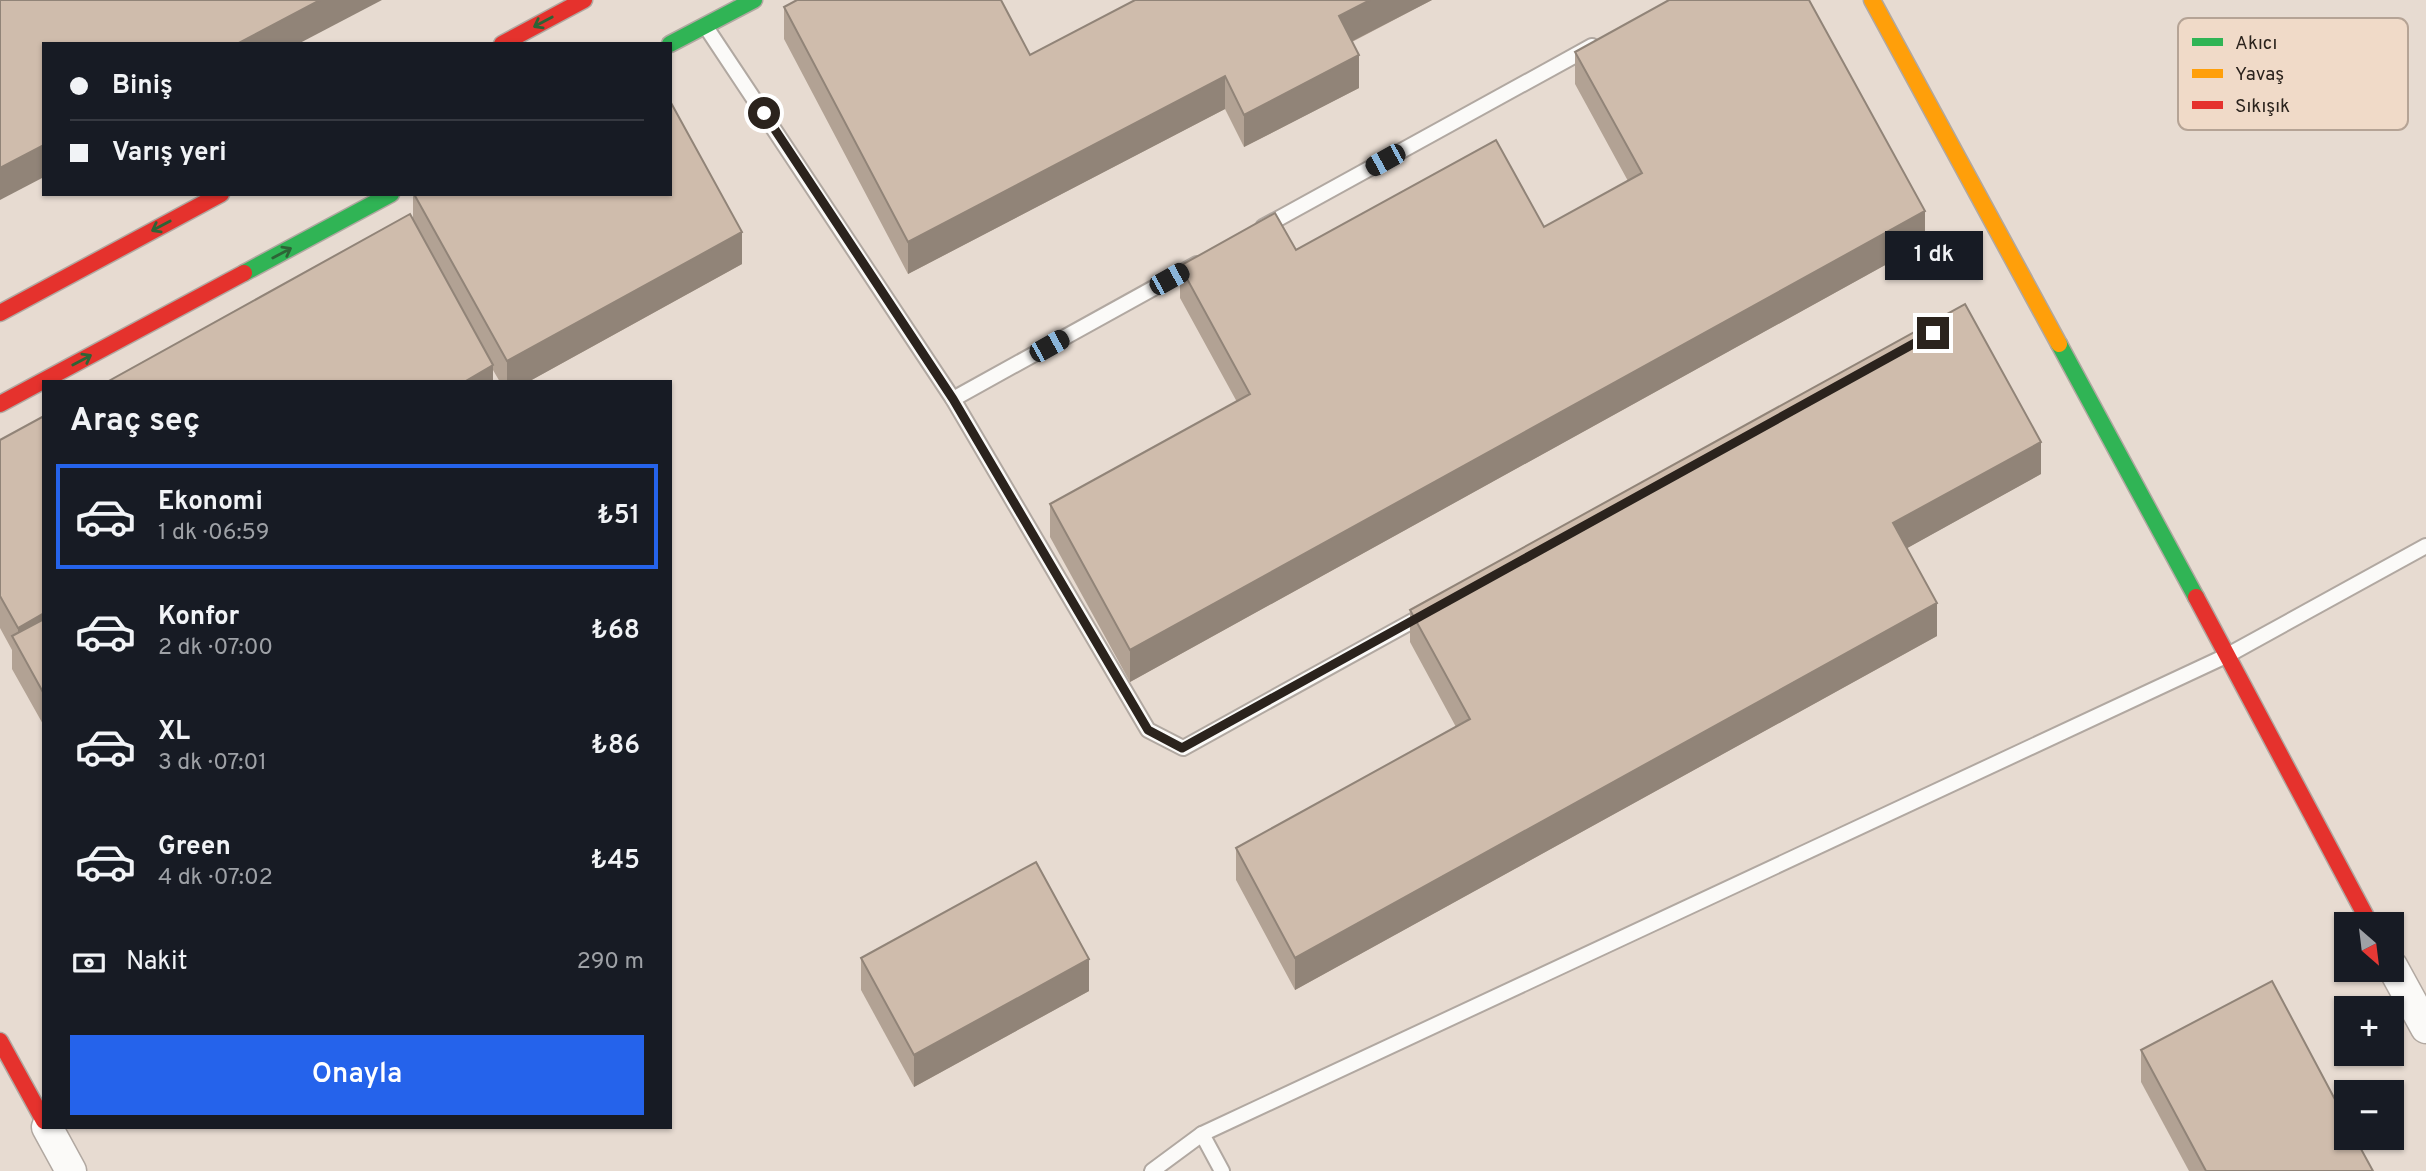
<!DOCTYPE html>
<html lang="tr">
<head>
<meta charset="utf-8">
<style>
  body { margin:0; font-family:Overpass,sans-serif; background:#20242c; color:#f1f3f6; height:100vh; display:flex; flex-direction:column; font-size:26px; white-space:nowrap }
  * { box-sizing:border-box; margin:0 }
  p { font-size:23px; color:#9ea1a6 }
  .icon { flex:none; width:38px; height:38px; fill:none; stroke:currentColor; stroke-width:2; stroke-linecap:round; stroke-linejoin:round }
  .map { position:relative; flex:1; overflow:hidden }
  .panel { position:absolute; left:42px; top:380px; width:630px; height:749px; display:flex; flex-direction:column; background:#171b24; border-radius:0px; box-shadow:0 2px 5px #0004 }
  .panel>* { flex:none }
  .guide { position:absolute; left:42px; top:42px; width:630px; height:154px; border-radius:0px; box-shadow:0 2px 5px #0004; display:grid; align-content:center; height:154px; padding:0 28px; background:#171b24 }
  .needle { width:46px; rotate:152deg }
  .buttons { position:absolute; left:2334px; top:912px; display:grid; gap:14px }
  .buttons a { display:grid; place-items:center; width:70px; height:70px; border-radius:0px; background:#171b24; box-shadow:0 2px 5px #0004; font-size:35px }
  .end { position:absolute; width:32px; height:32px; margin:-16px; border:9px solid #2b231d; background:#fff; box-shadow:0 0 0 4px #fff }
  .from { border-radius:50% }
  .bubble { position:absolute; height:49px; border-radius:0px; background:#171b24; box-shadow:0 2px 5px #0004; font-size:23px; font-weight:600; line-height:49px; text-align:center }
  .car { position:absolute; width:21px; height:42px; margin:-21px -10px; border-radius:9px; box-shadow:0 0 5px 2px #0007; background:linear-gradient(#222 24%,#8ab4d8 0 40%,#222 0 76%,#8ab4d8 0 86%,#222 0) }
  .guide b { display:flex; align-items:center; gap:24px; height:66px; font-size:26px }
  .guide b+b { border-top:2px solid #363941 }
  .guide i { width:18px; height:18px; background:#f1f3f6 }
  ul { padding:0; list-style:none }
  li { display:flex; align-items:center; gap:21px; height:105px; margin:0 14px 10px; padding:0 14px; border:4px solid transparent; border-radius:0px }
  li div { flex:1 }
  li b { display:block; font-size:26px }
  li em { font-style:normal; font-weight:600 }
  li.current { border-color:#2563eb }
  li>.icon { width:63px; height:63px; stroke-width:1.5 }
  h2 { padding:0 28px; font-size:32px; line-height:84px }
  .pay { display:flex; align-items:center; gap:18px; height:77px; padding:0 28px; font-size:26px }
  .pay p { margin-inline-start:auto }
  .cta { display:flex; gap:14px; margin-top:auto; padding:14px 28px }
  .cta a { flex:1; height:80px; border-radius:0px; background:#2563eb; color:#fff; font-size:28px; font-weight:600; line-height:80px; text-align:center }
  .map>svg:first-child { display:block }
  .lines { fill:none; stroke-linecap:round; stroke-linejoin:round }
  .lane-casing { stroke:#b1a8a1; stroke-width:18 }
  .street-casing { stroke:#b1a8a1; stroke-width:33 }
  .fast-casing { stroke:#b1a8a1; stroke-width:19 }
  .slow-casing { stroke:#b1a8a1; stroke-width:19 }
  .jam-casing { stroke:#b1a8a1; stroke-width:19 }
  .lane { stroke:#fbfaf8; stroke-width:14 }
  .street { stroke:#fbfaf8; stroke-width:30 }
  .fast { stroke:#30b455; stroke-width:16 }
  .slow { stroke:#ff9f0a; stroke-width:16 }
  .jam { stroke:#e5322d; stroke-width:16 }
  .wall { fill:#b2a294 }
  .shaded-wall { fill:#918478 }
  .building { fill:#cfbcac; stroke:#918478; stroke-width:2 }
  .oneway { stroke:#2d6436 }
  .route { stroke:#2b231d; stroke-width:9 }
  .key { fill:#f0dac8; stroke:#b5a395; stroke-width:2 }
  .key-label { font-size:19px; fill:#2b231d }
</style>
</head>
<body>
<div class="map">
<svg width="2426" height="1171" viewBox="0 0 2426 1171">
  <rect width="100%" height="100%" fill="#e7dbd1"/>
  <g class="lines">
    <g class="lane-casing">
      <g id="lane">
        <polyline points="706,27 953,399 1148,730 1183,748 1427,613"/>
        <polyline points="1263,227 1592,46"/>
        <polyline points="953,399 1197,264"/>
        <polyline points="1202,1134 1222,1171"/>
        <polyline points="1152,1171 1202,1134 2228,655 2426,546"/>
      </g>
    </g>
    <g class="street-casing">
      <g id="street">
        <polyline points="2392,966 2426,1028"/>
        <polyline points="47,1127 71,1171"/>
      </g>
    </g>
    <g class="fast-casing">
      <g id="fast">
        <polyline points="670,44 754,0"/>
        <polyline points="244,273 391,194"/>
        <polyline points="2059,344 2196,597"/>
      </g>
    </g>
    <g class="slow-casing">
      <polyline id="slow" points="1872,0 2059,344"/>
    </g>
    <g class="jam-casing">
      <g id="jam">
        <polyline points="502,44 584,0"/>
        <polyline points="0,313 221,194"/>
        <polyline points="0,404 244,273"/>
        <polyline points="2196,597 2370,924"/>
        <polyline points="0,1041 44,1121"/>
      </g>
    </g>
    <use href="#lane" class="lane"/>
    <use href="#street" class="street"/>
    <use href="#fast" class="fast"/>
    <use href="#slow" class="slow"/>
    <use href="#jam" class="jam"/>
  </g>
  <g class="wall">
    <polygon points="1135,0 1432,0 1352,42 1359,88 1244,147 1225,109 908,274 784,39 784,7 1030,55"/>
    <polygon points="1575,52 1925,243 1130,682 1050,537 1050,504 1237,402 1180,298 1180,266 1296,250 1544,227 1628,181 1575,84"/>
    <polygon points="413,194 670,194 742,264 528,382 500,382 493,370 493,382 413,220"/>
    <polygon points="44,416 44,726 12,669 12,650 0,628 0,440"/>
    <polygon points="2041,474 1907,548 1937,636 1295,990 1236,880 1236,848 1456,727 1410,642 1410,610"/>
    <polygon points="861,958 1089,991 914,1087 861,990"/>
    <polygon points="2141,1050 2373,1171 2189,1171 2141,1082"/>
  </g>
  <g class="shaded-wall">
    <polygon points="320,0 382,0 298,44 237,44"/>
    <polygon points="1370,0 1432,0 1339,48 1339,16"/>
    <polygon points="1359,55 1359,88 1244,147 1244,115"/>
    <polygon points="1225,76 1225,109 908,274 908,242"/>
    <polygon points="44,145 44,177 0,200 0,168"/>
    <polygon points="1925,211 1925,243 1130,682 1130,650"/>
    <polygon points="742,232 742,264 528,382 507,382 507,361"/>
    <polygon points="493,365 493,382 464,382"/>
    <polygon points="2041,442 2041,474 1893,556 1893,523"/>
    <polygon points="1937,603 1937,636 1295,990 1295,958"/>
    <polygon points="44,613 44,646 18,647 18,628"/>
    <polygon points="1089,959 1089,991 914,1087 914,1055"/>
  </g>
  <g class="building">
    <polygon points="0,0 320,0 237,44 44,44 44,145 0,168"/>
    <polygon points="797,0 1001,0 1030,55 1135,0 1370,0 1339,16 1359,55 1244,115 1225,76 908,242 784,7"/>
    <polygon points="1669,0 1809,0 1925,211 1130,650 1050,504 1250,394 1180,266 1275,213 1296,250 1496,140 1544,227 1642,173 1575,52"/>
    <polygon points="670,101 742,232 507,361 414,194 670,194"/>
    <polygon points="410,214 493,365 464,382 107,382"/>
    <polygon points="1965,304 2041,442 1893,523 1937,603 1295,958 1236,848 1470,719 1410,610"/>
    <polygon points="44,416 44,613 18,628 0,596 0,440"/>
    <polygon points="44,619 44,694 12,636"/>
    <polygon points="1036,862 1089,959 914,1055 861,958"/>
    <polygon points="2272,981 2347,1122 2347,1138 2355,1138 2373,1171 2206,1171 2141,1050"/>
  </g>
  <defs><path id="oneway-shaft" d="M-6 0H5M1.5-3L5.5 0L1.5 3" fill="none" stroke-width="1.6" stroke-linecap="round" stroke-linejoin="round" transform="scale(1.75)"/></defs>
  <g class="oneway">
    <use href="#oneway-shaft" transform="translate(543 22) rotate(152)"/>
    <use href="#oneway-shaft" transform="translate(161 226) rotate(152)"/>
    <use href="#oneway-shaft" transform="translate(282 253) rotate(-28)"/>
    <use href="#oneway-shaft" transform="translate(82 360) rotate(-28)"/>
  </g>
  <g class="lines">
    <polyline class="route" points="764,113 953,399 1148,730 1182,748 1933,333"/>
  </g>
  <rect x="2178" y="18" width="230" height="112" rx="10" class="key"/>
  <rect x="2192" y="38" width="31" height="8" fill="#30b455"/>
  <rect x="2192" y="69" width="31" height="9" fill="#ff9f0a"/>
  <rect x="2192" y="101" width="31" height="8" fill="#e5322d"/>
  <g class="key-label">
    <text x="2235" y="49">Akıcı</text>
    <text x="2235" y="80">Yavaş</text>
    <text x="2235" y="112">Sıkışık</text>
  </g>
</svg>
<div class="buttons">
<a><svg class="needle" viewBox="-14 -14 28 28"><path d="M0-13l5 13h-10z" fill="#e53935"/><path d="M0 13l5-13h-10z" fill="#9ea1a6"/></svg></a>
<a>+</a>
<a>−</a>
</div>
<i class="end from" style="left:764px;top:113px"></i>
<i class="end" style="left:1933px;top:333px"></i>
<div class="bubble" style="left:1885px;top:231px;width:98px">1 dk</div>
<i class="car" style="left:1385px;top:160px;rotate:241deg"></i>
<i class="car" style="left:1169px;top:279px;rotate:61deg"></i>
<i class="car" style="left:1049px;top:346px;rotate:61deg"></i>
<div class="guide">
<b><i class="from"></i>Biniş</b>
<b><i></i>Varış yeri</b>
</div>
<section class="panel">
<h2>Araç seç</h2>
<ul>
<li class="current"><svg class="icon" aria-label="car" viewBox="0 0 24 24"><path d="M5 17H2v-5l4-1 3-4h7l3 4 3 1v5h-3M9 17h6M6 11h13"/><circle cx="7" cy="17" r="2"/><circle cx="17" cy="17" r="2"/></svg><div><b>Ekonomi</b><p>1 dk · 06:59</p></div><em>₺51</em></li>
<li><svg class="icon" aria-label="car" viewBox="0 0 24 24"><path d="M5 17H2v-5l4-1 3-4h7l3 4 3 1v5h-3M9 17h6M6 11h13"/><circle cx="7" cy="17" r="2"/><circle cx="17" cy="17" r="2"/></svg><div><b>Konfor</b><p>2 dk · 07:00</p></div><em>₺68</em></li>
<li><svg class="icon" aria-label="car" viewBox="0 0 24 24"><path d="M5 17H2v-5l4-1 3-4h7l3 4 3 1v5h-3M9 17h6M6 11h13"/><circle cx="7" cy="17" r="2"/><circle cx="17" cy="17" r="2"/></svg><div><b>XL</b><p>3 dk · 07:01</p></div><em>₺86</em></li>
<li><svg class="icon" aria-label="car" viewBox="0 0 24 24"><path d="M5 17H2v-5l4-1 3-4h7l3 4 3 1v5h-3M9 17h6M6 11h13"/><circle cx="7" cy="17" r="2"/><circle cx="17" cy="17" r="2"/></svg><div><b>Green</b><p>4 dk · 07:02</p></div><em>₺45</em></li>
</ul>
<div class="pay"><svg class="icon" aria-label="cash" viewBox="0 0 24 24"><path d="M3 7h18v10H3z"/><circle cx="12" cy="12" r="2"/></svg>Nakit<p>290 m</p></div>
<div class="cta"><a>Onayla</a></div>
</section>
</div>
</body>
</html>
